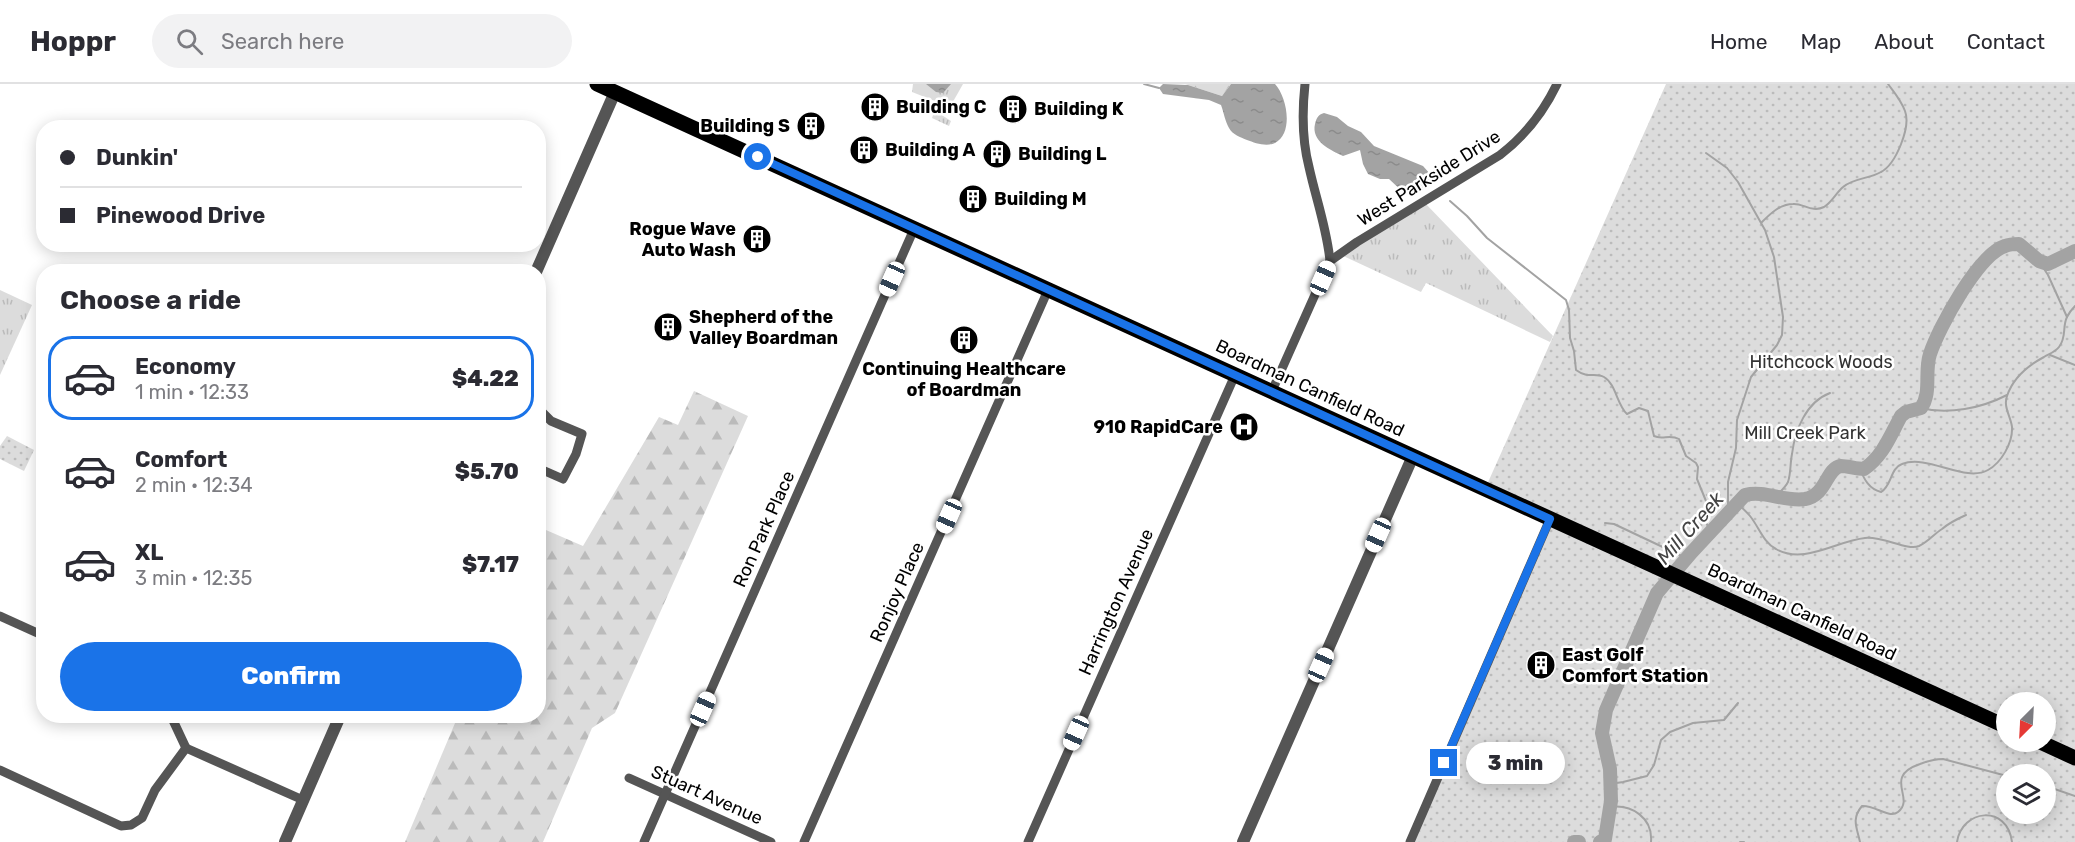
<!DOCTYPE html>
<html lang="en">
<head>
<meta charset="utf-8">
<style>
  body { margin:0; font-family:Rubik,sans-serif; background:#f2f2f3; color:#2b2b33; height:100vh; display:flex; flex-direction:column; font-size:22px; white-space:nowrap }
  * { box-sizing:border-box; margin:0 }
  p { font-size:20px; color:#7c7c81 }
  .icon { flex:none; width:33px; height:33px; fill:none; stroke:currentColor; stroke-width:2; stroke-linecap:round; stroke-linejoin:round }
  .map { position:relative; flex:1; overflow:hidden }
  .panel { position:absolute; left:36px; top:180px; width:510px; height:459px; display:flex; flex-direction:column; background:#fff; border-radius:24px; box-shadow:0 3px 15px #0003 }
  .panel>* { flex:none }
  .guide { position:absolute; left:36px; top:36px; width:510px; height:132px; border-radius:24px; box-shadow:0 3px 15px #0003; display:grid; align-content:center; height:132px; padding:0 24px; background:#fff }
  .needle { width:39px; rotate:204deg }
  .tools { position:absolute; left:1996px; top:608px; display:grid; gap:12px }
  .tools a { display:grid; place-items:center; width:60px; height:60px; border-radius:50%; background:#fff; box-shadow:0 3px 15px #0003; font-size:30px }
  .end { position:absolute; width:27px; height:27px; margin:-14px; border:8px solid #1a73e8; background:#fff; box-shadow:0 0 0 3px #fff }
  .from { border-radius:50% }
  .bubble { position:absolute; height:42px; border-radius:21px; background:#fff; box-shadow:0 3px 15px #0003; font-size:20px; font-weight:800; line-height:42px; text-align:center }
  .car { position:absolute; width:18px; height:36px; margin:-18px -9px; border-radius:8px; box-shadow:0 0 4px 2px #0007; background:linear-gradient(#fff 24%,#345 0 40%,#fff 0 76%,#345 0 86%,#fff 0) }
  .guide b { display:flex; align-items:center; gap:21px; height:57px; font-size:22px }
  .guide b+b { border-top:2px solid #e1e1e2 }
  .guide i { width:15px; height:15px; background:#2b2b33 }
  ul { padding:0; list-style:none }
  li { display:flex; align-items:center; gap:18px; height:84px; margin:0 12px 9px; padding:0 12px; border:3px solid transparent; border-radius:24px }
  li div { flex:1 }
  li b { display:block; font-size:22px }
  li em { font-style:normal; font-weight:800 }
  li.active { border-color:#1a73e8 }
  li>.icon { width:54px; height:54px; stroke-width:1.5 }
  h2 { padding:0 24px; font-size:27px; line-height:72px }
  .cta { display:flex; gap:12px; margin-top:auto; padding:12px 24px }
  .cta a { flex:1; height:69px; border-radius:36px; background:#1a73e8; color:#fff; font-size:24px; font-weight:800; line-height:69px; text-align:center }
  header { display:flex; align-items:center; gap:36px; box-sizing:border-box; height:84px; padding:0 30px; background:#fff; border-bottom:2px solid #e1e1e2 }
  header strong { font-size:28px }
  nav { display:flex; gap:33px; margin-inline-start:auto; font-size:21px }
  .search { width:420px; height:54px; background:#f2f2f3; display:flex; align-items:center; gap:15px; box-sizing:border-box; padding:0 21px; border-radius:33px; color:#7c7c81; font-size:22px }
  .map>svg:first-child { display:block }
  .grass { fill:url(#grass-tufts) }
  .forest { fill:url(#forest-firs) }
  .park { fill:url(#park-dots); fill-rule:evenodd }
  .water { fill:url(#water-ripples) }
  .lines { fill:none; stroke-linecap:round; stroke-linejoin:round }
  .stream { stroke:#a3a3a3; stroke-width:2 }
  .river { stroke:#a3a3a3; stroke-width:14 }
  .minor { stroke:#555; stroke-width:9 }
  .tertiary { stroke:#555; stroke-width:12 }
  .primary { stroke:#000; stroke-width:15 }
  .route { stroke:#1a73e8; stroke-width:8 }
  .labels { text-anchor:middle; dominant-baseline:central; stroke-width:5; stroke-linejoin:round; paint-order:stroke }
  .poi-label { font-size:18px; font-weight:bold; fill:#000; stroke:#fff; text-anchor:start }
  .street-label { font-size:18px; fill:#000; stroke:#fff }
  .park-label { font-size:18px; fill:#333; stroke:#fff }
  .water-label { font-size:20px; font-style:italic; fill:#444; stroke:#fff }
</style>
</head>
<body>
<header>
<strong>Hoppr</strong>
<div class="search"><svg class="icon" aria-label="search" viewBox="0 0 24 24"><circle cx="10" cy="10" r="6"/><path d="M15 15l6 6"/></svg>Search here</div>
<nav><a>Home</a><a>Map</a><a>About</a><a>Contact</a></nav>
</header>
<div class="map">
<svg width="2075" height="758" viewBox="0 0 2075 758">
  <defs>
    <pattern id="grass-tufts" width="24" height="20" patternUnits="userSpaceOnUse" patternTransform="scale(1.5)"><rect width="24" height="20" fill="#dcdcdc"/><path d="M3 7l-1-3M5 7V3M7 7l1-3M15 17l-1-3M17 17v-4M19 17l1-3" fill="none" stroke="#bbb"/></pattern>
    <pattern id="forest-firs" width="22" height="20" patternUnits="userSpaceOnUse" patternTransform="scale(1.5)"><rect width="22" height="20" fill="#dcdcdc"/><path d="M5 1l3.5 6h-7zM16 11l3.5 6h-7z" fill="#bbb"/></pattern>
    <pattern id="park-dots" width="8" height="8" patternUnits="userSpaceOnUse" patternTransform="scale(1.5)"><rect width="8" height="8" fill="#dcdcdc"/><path d="M2 2h.1M6 6h.1" fill="none" stroke="#bbb" stroke-width="1.8" stroke-linecap="round"/></pattern>
    <pattern id="water-ripples" width="26" height="14" patternUnits="userSpaceOnUse" patternTransform="scale(1.5)"><rect width="26" height="14" fill="#a3a3a3"/><path d="M2 4q2-2 4 0t4 0M15 11q2-2 4 0t4 0" fill="none" stroke="#8b8b8b"/></pattern>
  </defs>
  <rect width="100%" height="100%" fill="#fff"/>
  <g class="grass">
    <polygon points="913,0 963,0 950,23 912,8"/>
    <polygon points="930,26 937,28 951,37 949,42 932,34 933,31 930,29"/>
    <polygon points="1424,118 1553,252 1550,258 1426,199 1421,208 1339,170"/>
    <polygon points="0,206 32,221 0,291"/>
  </g>
  <g class="forest">
    <polygon points="1185,0 1231,0 1222,12"/>
    <polygon points="694,307 748,332 615,629 592,644 543,758 405,758 458,632 538,632 539,443 583,462 659,333 678,341"/>
  </g>
  <g class="park">
    <path d="M1666,0H2075V758H1410L1550,435L1485,405ZM2007,618H2046V657H2007ZM2007,690H2046V729H2007Z"/>
    <polygon points="7,352 34,366 24,387 0,375 0,362"/>
  </g>
  <g class="water">
    <polygon points="926,0 951,0 943,9 936,8"/>
    <path d="M1163,0L1188,1L1222,12L1231,0H1275C1287,13 1294,49 1275,59C1266,63 1255,59 1247,56C1240,53 1233,51 1229,44C1225,37 1224,29 1221,21L1209,16L1163,10L1159,4Z"/>
    <path d="M1324,29L1337,33L1348,42L1361,48L1374,62L1423,82L1431,91C1429,105 1416,109 1403,108L1389,95H1380L1368,90L1363,80L1360,66L1343,72C1330,66 1311,57 1315,40C1317,33 1318,31 1324,29Z"/>
  </g>
  <g class="lines">
    <g class="stream">
      <polyline points="1144,0 1159,4"/>
      <polyline points="1706,69 1727,84 1738,98 1765,146 1774,173 1783,233 1782,251 1777,261 1751,293 1737,336 1736,364 1728,398 1728,428"/>
      <path d="M1450,117L1467,132L1487,154L1566,216L1569,226L1570,254L1574,267L1576,286C1588,295 1595,288 1604,293C1616,300 1617,321 1627,330L1639,324L1648,327L1654,352C1662,356 1670,350 1679,355L1686,372L1696,379L1698,383L1697,395L1706,417V438L1710,448"/>
      <path d="M1762,138C1770,130 1780,120 1793,120C1803,119 1812,129 1824,123C1832,118 1836,109 1843,103C1853,94 1869,95 1881,88C1896,80 1911,43 1905,27C1901,16 1894,8 1888,0"/>
      <polyline points="2039,177 2048,191 2067,233"/>
      <polyline points="2050,271 2075,281"/>
      <path d="M1921,324C1948,331 1982,324 2007,311"/>
      <path d="M1860,385C1864,395 1869,405 1881,408C1892,402 1890,384 1902,380C1928,370 1965,399 1988,386C2001,379 2013,359 2012,343C2011,333 2003,323 2007,312C2013,294 2027,282 2044,273C2049,270 2055,268 2059,263C2067,253 2062,243 2067,233C2069,229 2072,225 2075,222"/>
      <path d="M1775,413C1780,408 1785,404 1788,398C1791,389 1790,380 1792,370C1795,346 1806,318 1830,309"/>
      <path d="M1737,419C1741,423 1746,427 1750,432C1759,443 1763,458 1776,465C1804,481 1836,457 1865,454C1883,452 1907,467 1919,462C1928,458 1934,450 1942,445C1949,439 1957,435 1966,431"/>
      <polyline points="1605,439 1614,440 1686,474"/>
      <polyline points="1610,700 1623,698 1647,692 1654,681 1661,656 1670,648 1693,639 1724,636 1738,619"/>
      <polyline points="2046,702 2075,712"/>
      <path d="M1610,723C1632,720 1653,734 1651,758"/>
      <polyline points="1740,758 1744,758"/>
      <path d="M1860,758C1857,744 1851,735 1862,722C1875,721 1889,735 1898,728C1916,714 1882,693 1920,680C1928,677 1934,675 1943,675L2007,692"/>
      <path d="M1957,758C1962,725 2007,720 2012,758"/>
    </g>
    <g class="river">
      <polyline points="1574,758 1579,758"/>
      <path d="M1600,758L1605,755L1611,717L1610,685L1602,649L1606,626L1657,509L1691,469L1745,411C1765,406 1784,418 1805,415C1827,411 1826,384 1841,382C1848,382 1856,385 1864,385C1883,372 1890,352 1901,332L1906,328L1921,324C1932,308 1924,288 1930,270C1939,243 1978,171 2005,162C2010,160 2015,160 2019,160L2039,177L2048,180L2075,167"/>
    </g>
    <g class="minor">
      <path d="M1305,0C1302,28 1302,56 1309,83C1316,115 1327,145 1330,177"/>
      <path d="M1330,177L1357,158L1500,71C1526,51 1543,29 1557,0"/>
      <polyline points="1272,307 1330,177"/>
      <polyline points="538,324 551,337 582,350 576,370 563,395 538,384"/>
      <polyline points="0,532 44,552"/>
      <polyline points="171,632 186,664"/>
      <polyline points="186,664 303,716"/>
      <polyline points="0,686 121,742 131,741 142,734 155,706 186,664"/>
      <polyline points="629,694 771,758"/>
      <polyline points="644,758 914,145"/>
      <polyline points="804,758 1048,206"/>
      <polyline points="1028,758 1235,291"/>
      <polyline points="1410,758 1550,435"/>
    </g>
    <g class="tertiary">
      <polyline points="536,188 615,8"/>
      <polyline points="285,758 340,632"/>
      <polyline points="1243,758 1413,372"/>
    </g>
    <g class="primary">
      <polyline points="597,0 2007,643"/>
      <polyline points="2038,657 2075,674"/>
    </g>
  </g>
  <g class="lines">
    <polyline class="route" points="758,73 1550,435 1444,679"/>
  </g>
  <defs>
    <g id="building-disc" transform="scale(1.5)"><circle r="9.5" fill="#000" stroke="#fff"/><path d="M-4-6H4V6H1V3H-1V6H-4ZM-2.5-4.3h1.7v1.8h-1.7ZM.8-4.3h1.7v1.8H.8ZM-2.5-1h1.7V.8h-1.7ZM.8-1h1.7V.8H.8Z" fill="#fff"/></g>
    <g id="hospital-disc" transform="scale(1.5)"><circle r="9.5" fill="#000" stroke="#fff"/><path d="M-5-5h3v3.5h4V-5h3V5h-3V1.5h-4V5h-3Z" fill="#fff"/></g>
  </defs>
  <g fill-rule="evenodd">
    <use href="#building-disc" x="875" y="23"/>
    <use href="#building-disc" x="1013" y="25"/>
    <use href="#building-disc" x="811" y="42"/>
    <use href="#building-disc" x="864" y="66"/>
    <use href="#building-disc" x="997" y="70"/>
    <use href="#building-disc" x="973" y="115"/>
    <use href="#building-disc" x="757" y="155"/>
    <use href="#building-disc" x="668" y="243"/>
    <use href="#building-disc" x="964" y="256"/>
    <use href="#hospital-disc" x="1244" y="343"/>
    <use href="#building-disc" x="1541" y="581"/>
  </g>
  <g class="labels">
    <g class="poi-label">
      <text x="896" y="23">Building C</text>
      <text x="1034" y="25">Building K</text>
      <text x="790" y="42" text-anchor="end">Building S</text>
      <text x="885" y="66">Building A</text>
      <text x="1018" y="70">Building L</text>
      <text x="994" y="115">Building M</text>
      <text x="736" y="145" text-anchor="end">Rogue Wave<tspan x="736" dy="21">Auto Wash</tspan></text>
      <text x="689" y="233">Shepherd of the<tspan x="689" dy="21">Valley Boardman</tspan></text>
      <text x="964" y="285" text-anchor="middle">Continuing Healthcare<tspan x="964" dy="21">of Boardman</tspan></text>
      <text x="1223" y="343" text-anchor="end">910 RapidCare</text>
      <text x="1562" y="571">East Golf<tspan x="1562" dy="21">Comfort Station</tspan></text>
    </g>
    <g class="street-label">
      <text transform="translate(1429 94) rotate(-32)">West Parkside Drive</text>
      <text transform="translate(1310 304) rotate(25)">Boardman Canfield Road</text>
      <text transform="translate(764 445) rotate(-66)">Ron Park Place</text>
      <text transform="translate(897 508) rotate(-66)">Ronjoy Place</text>
      <text transform="translate(1116 518) rotate(-66)">Harrington Avenue</text>
      <text transform="translate(1802 528) rotate(25)">Boardman Canfield Road</text>
      <text transform="translate(707 711) rotate(24)">Stuart Avenue</text>
    </g>
    <g class="park-label">
      <text x="1821" y="278">Hitchcock Woods</text>
      <text x="1805" y="349">Mill Creek Park</text>
    </g>
    <g class="water-label">
      <text transform="translate(1690 444) rotate(-48)">Mill Creek</text>
    </g>
  </g>
</svg>
<div class="tools">
<a><svg class="needle" viewBox="-14 -14 28 28"><path d="M0-13l5 13h-10z" fill="#e53935"/><path d="M0 13l5-13h-10z" fill="#7c7c81"/></svg></a>
<a><svg class="icon" aria-label="layers" viewBox="0 0 24 24"><path d="M12 4l9 5-9 5-9-5zM3 14l9 5 9-5"/></svg></a>
</div>
<i class="end from" style="left:758px;top:73px"></i>
<i class="end" style="left:1444px;top:679px"></i>
<div class="bubble" style="left:1466px;top:658px;width:99px">3 min</div>
<i class="car" style="left:1323px;top:194px;rotate:24deg"></i>
<i class="car" style="left:892px;top:195px;rotate:204deg"></i>
<i class="car" style="left:949px;top:432px;rotate:204deg"></i>
<i class="car" style="left:1378px;top:451px;rotate:204deg"></i>
<i class="car" style="left:1321px;top:581px;rotate:24deg"></i>
<i class="car" style="left:703px;top:625px;rotate:24deg"></i>
<i class="car" style="left:1076px;top:649px;rotate:204deg"></i>
<div class="guide">
<b><i class="from"></i>Dunkin'</b>
<b><i></i>Pinewood Drive</b>
</div>
<section class="panel">
<h2>Choose a ride</h2>
<ul>
<li class="active"><svg class="icon" aria-label="car" viewBox="0 0 24 24"><path d="M5 17H2v-5l4-1 3-4h7l3 4 3 1v5h-3M9 17h6M6 11h13"/><circle cx="7" cy="17" r="2"/><circle cx="17" cy="17" r="2"/></svg><div><b>Economy</b><p>1 min · 12:33</p></div><em>$4.22</em></li>
<li><svg class="icon" aria-label="car" viewBox="0 0 24 24"><path d="M5 17H2v-5l4-1 3-4h7l3 4 3 1v5h-3M9 17h6M6 11h13"/><circle cx="7" cy="17" r="2"/><circle cx="17" cy="17" r="2"/></svg><div><b>Comfort</b><p>2 min · 12:34</p></div><em>$5.70</em></li>
<li><svg class="icon" aria-label="car" viewBox="0 0 24 24"><path d="M5 17H2v-5l4-1 3-4h7l3 4 3 1v5h-3M9 17h6M6 11h13"/><circle cx="7" cy="17" r="2"/><circle cx="17" cy="17" r="2"/></svg><div><b>XL</b><p>3 min · 12:35</p></div><em>$7.17</em></li>
</ul>
<div class="cta"><a>Confirm</a></div>
</section>
</div>
</body>
</html>
